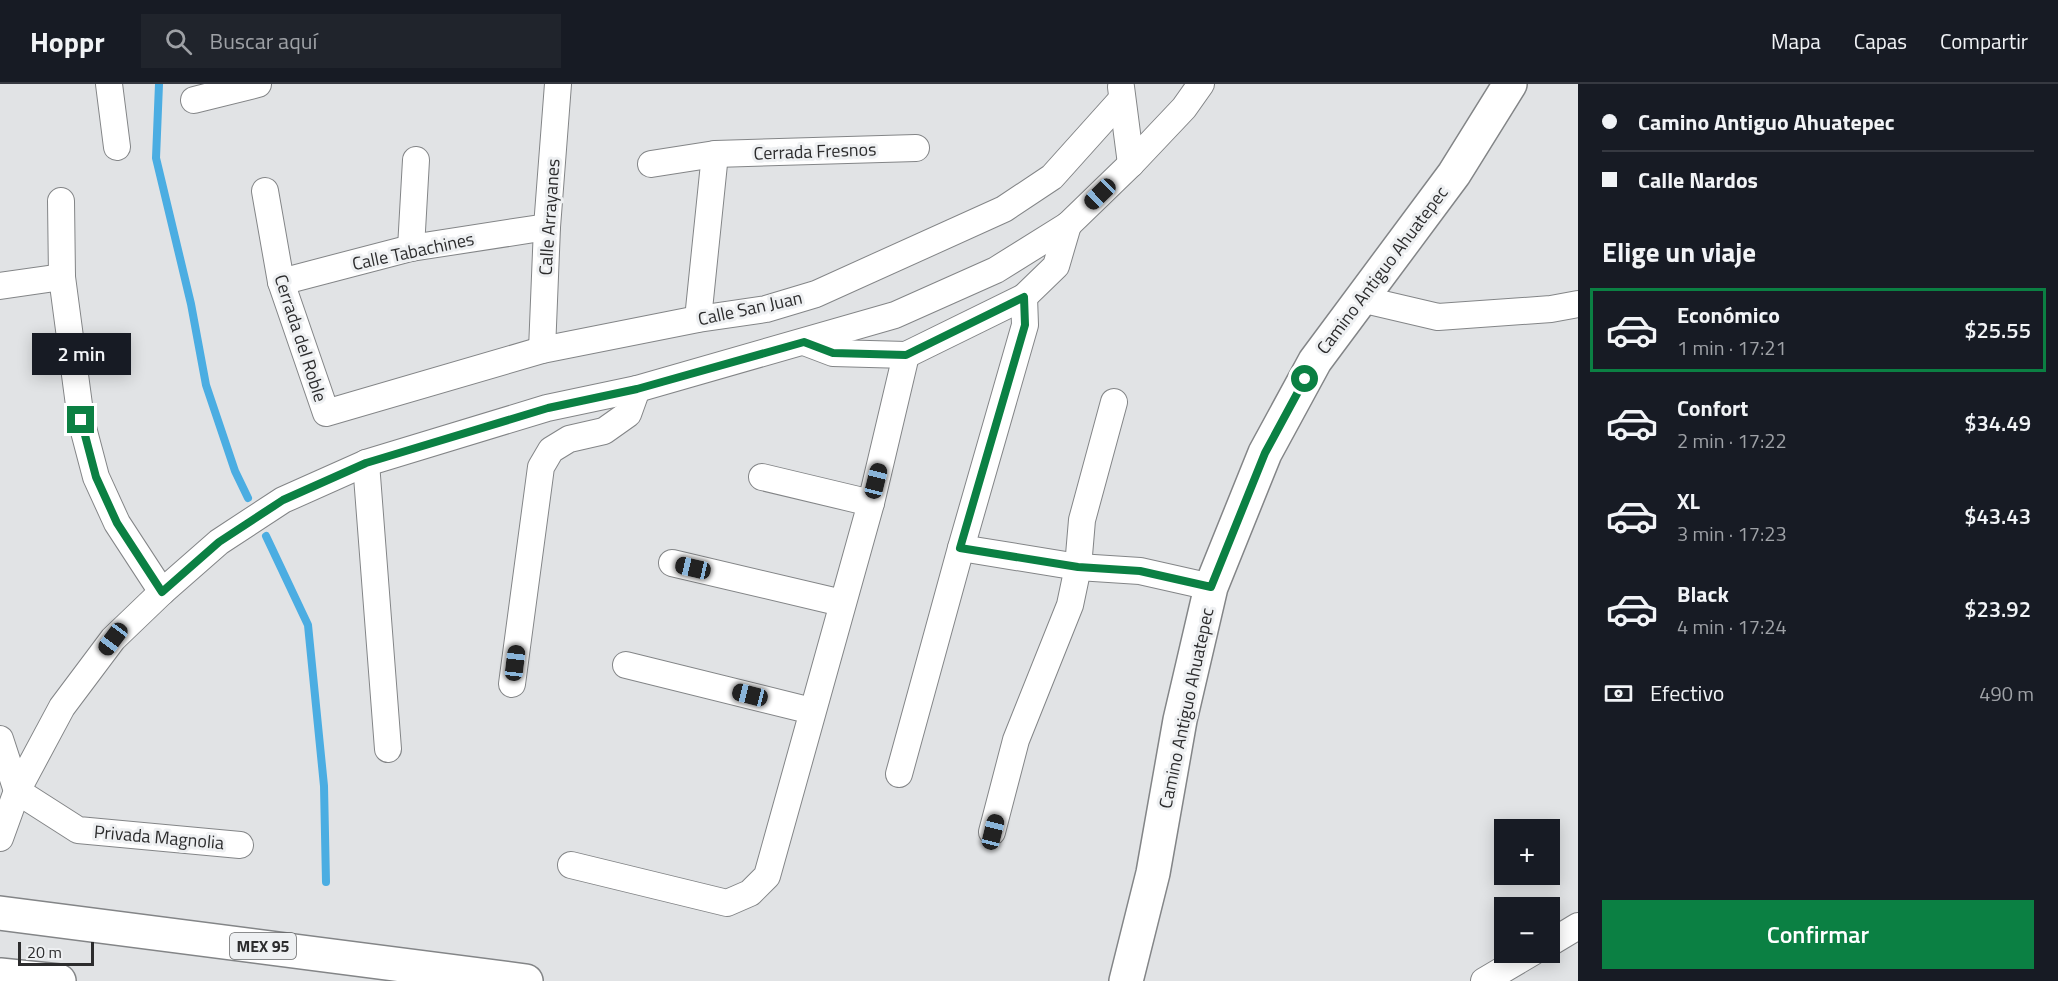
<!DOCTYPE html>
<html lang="es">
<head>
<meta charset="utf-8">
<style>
  body { margin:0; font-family:"Titillium Web",sans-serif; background:#20242c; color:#f1f3f6; height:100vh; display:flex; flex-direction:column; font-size:22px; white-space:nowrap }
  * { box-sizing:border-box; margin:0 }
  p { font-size:20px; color:#9ea1a6 }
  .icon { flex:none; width:33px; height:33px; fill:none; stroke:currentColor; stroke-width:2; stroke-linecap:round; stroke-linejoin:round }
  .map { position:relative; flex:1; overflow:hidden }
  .drawer { display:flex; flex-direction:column; background:#171b24; width:480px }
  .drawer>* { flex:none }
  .hud { display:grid; align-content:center; height:132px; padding:0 24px; background:#171b24 }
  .tools { position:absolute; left:1494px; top:735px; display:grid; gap:12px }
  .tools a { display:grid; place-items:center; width:66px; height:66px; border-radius:0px; background:#171b24; box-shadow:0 3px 15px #0003; font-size:30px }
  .scale { position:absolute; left:18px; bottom:15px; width:76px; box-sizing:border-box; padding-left:6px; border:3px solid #2c2c2d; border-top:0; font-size:16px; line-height:21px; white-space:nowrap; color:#2c2c2d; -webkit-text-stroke:4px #eef0f2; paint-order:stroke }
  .end { position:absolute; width:27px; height:27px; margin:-14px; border:8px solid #0b8043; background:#fff; box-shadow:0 0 0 3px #fff }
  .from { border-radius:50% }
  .bubble { position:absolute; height:42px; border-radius:0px; background:#171b24; box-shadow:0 3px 15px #0003; font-size:20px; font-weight:600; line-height:42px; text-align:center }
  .car { position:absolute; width:18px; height:36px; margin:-18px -9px; border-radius:8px; box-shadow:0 0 4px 2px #0007; background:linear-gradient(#222 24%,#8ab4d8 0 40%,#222 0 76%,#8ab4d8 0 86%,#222 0) }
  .hud b { display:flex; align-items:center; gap:21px; height:57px; font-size:22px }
  .hud b+b { border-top:2px solid #363941 }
  .hud i { width:15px; height:15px; background:#f1f3f6 }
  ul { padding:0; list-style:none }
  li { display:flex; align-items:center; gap:18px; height:84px; margin:0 12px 9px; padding:0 12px; border:3px solid transparent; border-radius:0px }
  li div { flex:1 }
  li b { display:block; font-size:22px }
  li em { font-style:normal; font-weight:600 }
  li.active { border-color:#0b8043 }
  li>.icon { width:54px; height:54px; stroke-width:1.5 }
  h2 { padding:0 24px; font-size:27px; line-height:72px }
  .pay { display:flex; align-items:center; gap:15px; height:66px; padding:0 24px; font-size:22px }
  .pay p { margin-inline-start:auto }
  .button { display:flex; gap:12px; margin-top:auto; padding:12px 24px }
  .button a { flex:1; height:69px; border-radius:0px; background:#0b8043; color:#fff; font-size:24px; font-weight:600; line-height:69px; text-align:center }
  header { display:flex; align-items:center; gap:36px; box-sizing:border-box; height:84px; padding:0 30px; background:#171b24; border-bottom:2px solid #363941 }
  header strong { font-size:28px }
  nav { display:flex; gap:33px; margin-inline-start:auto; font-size:21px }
  .search { width:420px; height:54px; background:#20242c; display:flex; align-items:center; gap:15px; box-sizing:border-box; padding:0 21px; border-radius:0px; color:#9ea1a6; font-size:22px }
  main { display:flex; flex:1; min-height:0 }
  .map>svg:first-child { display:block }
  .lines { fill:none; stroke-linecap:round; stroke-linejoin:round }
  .stream { stroke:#4bade2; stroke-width:8 }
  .street-casing { stroke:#838587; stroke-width:28 }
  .secondary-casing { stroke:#838587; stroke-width:36 }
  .highway-casing { stroke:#838587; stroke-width:36 }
  .street { stroke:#fff; stroke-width:26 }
  .secondary { stroke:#fff; stroke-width:33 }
  .highway { stroke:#fff; stroke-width:33 }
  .route { stroke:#0b8043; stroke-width:8 }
  .labels { text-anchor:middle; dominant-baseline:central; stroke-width:6; stroke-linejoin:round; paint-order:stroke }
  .shield { fill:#eef0f2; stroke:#666768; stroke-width:1.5 }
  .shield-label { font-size:16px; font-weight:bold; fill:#2c2c2d }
  .street-label { font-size:18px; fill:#2c2c2d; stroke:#eef0f2 }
</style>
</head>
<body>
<header>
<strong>Hoppr</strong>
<div class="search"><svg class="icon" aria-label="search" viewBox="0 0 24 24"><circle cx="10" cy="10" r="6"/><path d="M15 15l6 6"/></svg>Buscar aquí</div>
<nav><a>Mapa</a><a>Capas</a><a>Compartir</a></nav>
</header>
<main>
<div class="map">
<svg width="1578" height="897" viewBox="0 0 1578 897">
  <rect width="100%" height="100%" fill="#e1e3e5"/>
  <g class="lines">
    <g class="stream">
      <polyline points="159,0 156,74 191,220 206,301 235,387 248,414"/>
      <polyline points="266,452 308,541 324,702 326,798"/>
    </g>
    <g class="street-casing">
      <g id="street">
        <polyline points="109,0 117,63"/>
        <polyline points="1121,3 1131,80"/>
        <polyline points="194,16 258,0"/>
        <polyline points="651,80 715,70 916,64"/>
        <polyline points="265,107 281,198 326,329 542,266 698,235 766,225 816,210 1004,125 1052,93 1122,15"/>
        <polyline points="61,117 62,193 81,336 96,393 117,439 162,508"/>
        <polyline points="411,164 416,76"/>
        <polyline points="281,198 411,164 547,143"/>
        <polyline points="0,202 62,193"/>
        <polyline points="1361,215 1438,233 1551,225 1578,220"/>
        <polyline points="698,235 715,70"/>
        <polyline points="804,258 833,269 906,271 1024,213 1056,182 1068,141"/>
        <polyline points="542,266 547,143 558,0"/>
        <polyline points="366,379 388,665"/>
        <polyline points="762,393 871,419"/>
        <polyline points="961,464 1078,483 1140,487 1211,503"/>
        <polyline points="672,479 842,519"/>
        <polyline points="626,581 812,627"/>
        <polyline points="512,600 541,383 551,366 569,355 604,347 628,330 637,305"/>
        <polyline points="0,655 17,707 78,746 240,761"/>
        <polyline points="899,690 961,464 1025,241 1024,213"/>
        <polyline points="992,748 1016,656 1070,521 1078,483 1082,436 1114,318"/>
        <polyline points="0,754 17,707 62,623 113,555 162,508 219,458 283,416 366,379 547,324 637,305 895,231 996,186 1068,141 1131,80 1184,24 1201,0"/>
        <polyline points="571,781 727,819 750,809 767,792 871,419 906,271"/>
        <polyline points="1550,859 1578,842"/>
        <polyline points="1484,897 1533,868"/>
      </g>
    </g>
    <g class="secondary-casing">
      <polyline id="secondary" points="1126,897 1153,789 1180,636 1211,503 1265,369 1315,277 1454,90 1510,0"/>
    </g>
    <g class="highway-casing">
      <g id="highway">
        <polyline points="0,829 526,897"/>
        <polyline points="0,891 59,897"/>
      </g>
    </g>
    <use href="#street" class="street"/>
    <use href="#secondary" class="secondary"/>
    <use href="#highway" class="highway"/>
  </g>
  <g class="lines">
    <polyline class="route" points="81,336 96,393 117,439 162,508 219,458 283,416 366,379 548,324 637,305 804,258 833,269 906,271 1024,213 1025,241 960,464 1078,483 1140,487 1211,503 1265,369 1305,295"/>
  </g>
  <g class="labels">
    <rect class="shield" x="230" y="849" width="66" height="26" rx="4.5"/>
    <g class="shield-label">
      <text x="263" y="862">MEX 95</text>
    </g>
    <g class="street-label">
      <text transform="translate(815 67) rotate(-2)">Cerrada Fresnos</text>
      <text transform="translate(549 133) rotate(-86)">Calle Arrayanes</text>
      <text transform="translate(413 167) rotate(-12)">Calle Tabachines</text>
      <text transform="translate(1382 186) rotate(-53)">Camino Antiguo Ahuatepec</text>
      <text transform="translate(750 224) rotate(-12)">Calle San Juan</text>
      <text transform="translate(301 254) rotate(72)">Cerrada del Roble</text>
      <text transform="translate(1186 624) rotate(-78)">Camino Antiguo Ahuatepec</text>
      <text transform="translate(159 753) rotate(5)">Privada Magnolia</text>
    </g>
  </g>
</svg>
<div class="tools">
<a>+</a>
<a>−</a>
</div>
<div class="scale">20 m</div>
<i class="end from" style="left:1305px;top:295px"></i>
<i class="end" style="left:81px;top:336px"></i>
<div class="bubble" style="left:32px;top:249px;width:99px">2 min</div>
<i class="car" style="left:1100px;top:110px;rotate:226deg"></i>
<i class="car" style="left:876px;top:397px;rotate:14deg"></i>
<i class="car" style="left:693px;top:484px;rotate:283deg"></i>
<i class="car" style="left:113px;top:555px;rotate:217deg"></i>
<i class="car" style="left:515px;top:579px;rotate:7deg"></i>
<i class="car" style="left:750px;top:611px;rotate:284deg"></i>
<i class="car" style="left:993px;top:748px;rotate:14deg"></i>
</div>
<section class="drawer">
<div class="hud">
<b><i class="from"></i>Camino Antiguo Ahuatepec</b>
<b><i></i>Calle Nardos</b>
</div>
<h2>Elige un viaje</h2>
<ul>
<li class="active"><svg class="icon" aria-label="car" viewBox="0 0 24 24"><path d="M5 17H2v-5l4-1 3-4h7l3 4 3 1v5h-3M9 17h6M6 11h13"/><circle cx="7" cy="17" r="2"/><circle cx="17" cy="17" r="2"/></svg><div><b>Económico</b><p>1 min · 17:21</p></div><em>$25.55</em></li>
<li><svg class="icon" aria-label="car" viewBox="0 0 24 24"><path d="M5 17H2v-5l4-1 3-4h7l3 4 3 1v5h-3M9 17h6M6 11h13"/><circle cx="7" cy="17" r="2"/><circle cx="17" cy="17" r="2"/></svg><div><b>Confort</b><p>2 min · 17:22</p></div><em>$34.49</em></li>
<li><svg class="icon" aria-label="car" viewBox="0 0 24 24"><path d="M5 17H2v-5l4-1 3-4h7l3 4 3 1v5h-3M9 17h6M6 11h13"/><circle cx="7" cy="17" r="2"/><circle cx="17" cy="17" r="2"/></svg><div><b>XL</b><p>3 min · 17:23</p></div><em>$43.43</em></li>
<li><svg class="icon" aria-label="car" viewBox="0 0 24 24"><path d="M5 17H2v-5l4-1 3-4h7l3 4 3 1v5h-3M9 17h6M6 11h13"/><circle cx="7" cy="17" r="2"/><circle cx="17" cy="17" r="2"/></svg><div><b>Black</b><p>4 min · 17:24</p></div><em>$23.92</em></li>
</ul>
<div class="pay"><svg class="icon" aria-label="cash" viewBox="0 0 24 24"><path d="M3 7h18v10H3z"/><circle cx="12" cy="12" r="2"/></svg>Efectivo<p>490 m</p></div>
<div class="button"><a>Confirmar</a></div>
</section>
</main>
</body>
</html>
